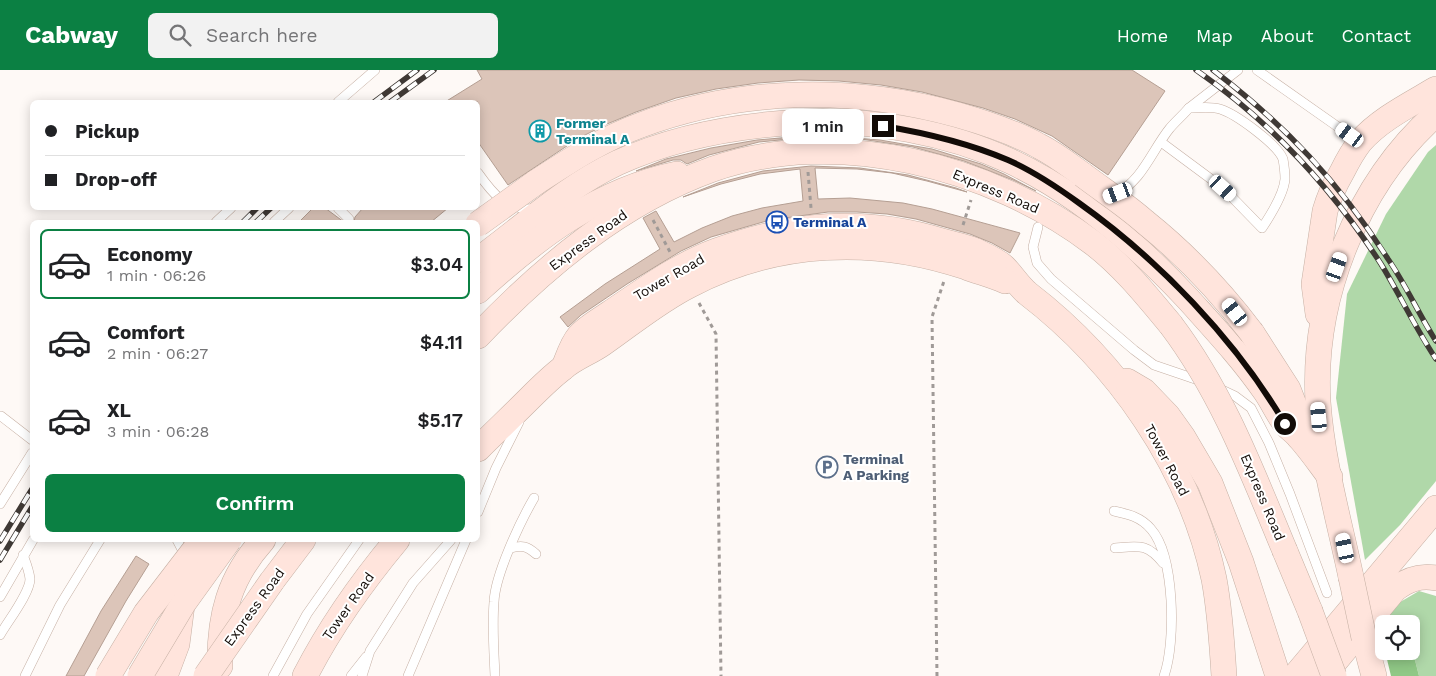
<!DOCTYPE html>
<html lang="en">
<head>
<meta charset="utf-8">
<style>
  body { margin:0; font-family:"Work Sans",sans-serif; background:#f2f2f2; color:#202124; height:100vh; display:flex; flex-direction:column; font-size:19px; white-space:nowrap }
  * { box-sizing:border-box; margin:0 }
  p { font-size:16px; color:#757577 }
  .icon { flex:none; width:28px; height:28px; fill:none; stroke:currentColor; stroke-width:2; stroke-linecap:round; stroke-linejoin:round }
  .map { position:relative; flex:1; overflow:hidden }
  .side { position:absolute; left:30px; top:150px; width:450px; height:322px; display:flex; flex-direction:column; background:#fff; border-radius:8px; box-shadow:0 2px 12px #0003 }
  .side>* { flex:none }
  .top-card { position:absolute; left:30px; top:30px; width:450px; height:110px; border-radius:8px; box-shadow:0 2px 12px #0003; display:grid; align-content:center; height:110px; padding:0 15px; background:#fff }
  .fabs { position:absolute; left:1375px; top:545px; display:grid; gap:10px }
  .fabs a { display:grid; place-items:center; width:45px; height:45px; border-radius:8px; background:#fff; box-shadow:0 2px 12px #0003; font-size:25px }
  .end { position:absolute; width:22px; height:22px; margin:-11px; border:6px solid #120b07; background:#fff; box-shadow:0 0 0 2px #fff }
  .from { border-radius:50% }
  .bubble { position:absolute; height:35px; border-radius:8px; background:#fff; box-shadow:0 2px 12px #0003; font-size:16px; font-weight:600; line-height:35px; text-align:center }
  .car { position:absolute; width:15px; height:30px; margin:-15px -8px; border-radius:6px; box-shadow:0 0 4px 1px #0007; background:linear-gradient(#fff 24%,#345 0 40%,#fff 0 76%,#345 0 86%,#fff 0) }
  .top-card b { display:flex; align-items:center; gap:18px; height:48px; font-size:19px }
  .top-card b+b { border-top:1px solid #e0e0e0 }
  .top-card i { width:12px; height:12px; background:#202124 }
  ul { padding:9px 0 0; list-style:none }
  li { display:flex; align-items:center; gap:15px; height:70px; margin:0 10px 8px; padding:0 5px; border:2px solid transparent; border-radius:8px }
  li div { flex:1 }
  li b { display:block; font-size:19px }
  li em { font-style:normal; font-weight:600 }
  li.on { border-color:#0b8043 }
  li>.icon { width:45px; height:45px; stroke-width:1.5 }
  .cta { display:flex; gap:10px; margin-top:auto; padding:10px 15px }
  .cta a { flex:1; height:58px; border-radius:8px; background:#0b8043; color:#fff; font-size:20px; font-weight:600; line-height:58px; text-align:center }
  header { display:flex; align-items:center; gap:30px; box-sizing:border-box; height:70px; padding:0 25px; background:#0b8043; color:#fff }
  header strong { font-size:24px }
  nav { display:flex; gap:28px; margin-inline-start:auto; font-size:18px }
  .search { width:350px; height:45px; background:#f2f2f2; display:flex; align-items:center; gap:12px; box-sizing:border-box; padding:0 18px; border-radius:8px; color:#757577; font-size:19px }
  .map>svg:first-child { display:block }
  .green { fill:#b0d8a9 }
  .forest { fill:#90c886 }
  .building { fill:#dcc5b9; stroke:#b59f93 }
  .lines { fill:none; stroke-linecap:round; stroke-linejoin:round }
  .lane-casing { stroke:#c6b0a4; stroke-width:10 }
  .secondary-casing { stroke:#c6b0a4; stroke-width:26 }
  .path { stroke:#a09a97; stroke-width:3; stroke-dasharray:4 4; stroke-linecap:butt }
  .lane { stroke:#fff; stroke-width:9 }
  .secondary { stroke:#ffe4dc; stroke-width:25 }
  .rail-casing { stroke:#3f3935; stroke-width:5.5 }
  .rail { stroke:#fff; stroke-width:4; stroke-dasharray:11; stroke-linecap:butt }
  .secondary-bridge-casing { stroke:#c6b0a4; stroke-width:26; stroke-linecap:butt }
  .secondary-bridge { stroke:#ffe4dc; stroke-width:25 }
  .route { stroke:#120b07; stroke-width:6 }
  .labels { text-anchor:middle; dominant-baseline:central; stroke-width:4; stroke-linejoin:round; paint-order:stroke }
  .culture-label { font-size:14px; font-weight:bold; fill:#0d838f; stroke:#fff; text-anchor:start }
  .street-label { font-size:14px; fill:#120b07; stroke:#fff }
  .transit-label { font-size:14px; font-weight:bold; fill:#164399; stroke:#fff; text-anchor:start }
  .service-label { font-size:14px; font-weight:bold; fill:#4e5e75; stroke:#fff; text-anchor:start }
</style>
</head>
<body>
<header>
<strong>Cabway</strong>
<div class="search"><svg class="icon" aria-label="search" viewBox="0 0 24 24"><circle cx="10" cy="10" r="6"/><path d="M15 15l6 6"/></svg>Search here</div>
<nav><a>Home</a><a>Map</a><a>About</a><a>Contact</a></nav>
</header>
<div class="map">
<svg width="1436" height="606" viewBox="0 0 1436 606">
  <rect width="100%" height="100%" fill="#fef9f6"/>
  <g class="green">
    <polygon points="1436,75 1436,411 1400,455 1365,490 1336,328 1347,224 1386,144 1428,82"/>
    <polygon points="1419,521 1436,526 1436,606 1419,606 1411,574 1411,554 1384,554 1384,558 1380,558 1390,538"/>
  </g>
  <polygon class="forest" points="1411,574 1419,606 1391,606 1385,581 1411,581"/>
  <g class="building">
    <polygon points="477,0 1132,0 1165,21 1108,105 1052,66 1015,49 983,38 922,22 881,15 839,11 799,10 758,13 716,19 676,28 636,42 607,54 579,68 508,115 478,72 478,32 445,32 482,9"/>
    <polygon points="804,66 829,66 880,70 932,79 981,94 1004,104 1036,121 1013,110 964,91 913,77 861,69 811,67 759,72 709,85 687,94 681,90 673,90 636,101 666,89 711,78 757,70"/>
    <polygon points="811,96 860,98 908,105 956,118 967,122 927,111 892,103 857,99 815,98 818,129 850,128 903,133 932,139 1020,163 1010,183 992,173 970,164 916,149 887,144 857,142 828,142 770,150 711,167 681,181 627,214 581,245 568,257 560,247 605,214 660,179 643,148 654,142 656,141 674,172 702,158 732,146 762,138 803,131 800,99 760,104 721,114 683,127 718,113 763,101"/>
    <polygon points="313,138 325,138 344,152 299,152"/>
    <polygon points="363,138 448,138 431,152 354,152 355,147"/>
    <polygon points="136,486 149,494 126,531 84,606 66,606 101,541"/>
  </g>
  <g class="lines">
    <g class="lane-casing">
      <g id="lane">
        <polyline points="1257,0 1358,71"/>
        <polyline points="338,32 375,0"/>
        <polyline points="1189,38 1238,0"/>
        <path d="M478,103C493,124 505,140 534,139"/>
        <path d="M1115,124C1142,112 1152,80 1170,58C1176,51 1183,45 1189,38C1199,38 1210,36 1220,39C1236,44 1277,74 1283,89C1284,95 1285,103 1285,109C1284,123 1270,146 1262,158L1223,118L1161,72"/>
        <polyline points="338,138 349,149"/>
        <polyline points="216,152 231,138"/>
        <polyline points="274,152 289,138"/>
        <polyline points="1038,157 1033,177 1037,193 1051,209 1134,280 1154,295 1201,311"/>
        <polyline points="1218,318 1235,326 1251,338 1269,373 1290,424 1327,523"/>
        <polyline points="1,346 32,370"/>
        <polyline points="0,434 32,383"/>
        <path d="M1114,441C1128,444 1141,447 1151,459C1175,486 1176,573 1164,606"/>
        <polyline points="478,442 496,398 519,352"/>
        <polyline points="177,470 186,487"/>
        <path d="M511,478C522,475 527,476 536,484"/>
        <path d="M1115,478C1139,476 1147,473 1163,493"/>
        <polyline points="0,527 33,470"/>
        <path d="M0,565C8,551 30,523 30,509C29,500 26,493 23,485"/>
        <polyline points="25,606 60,535 100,470"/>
        <polyline points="273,606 307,544 359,470"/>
        <polyline points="351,606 366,587"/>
        <polyline points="362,606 370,581 413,513 451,470"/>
        <polyline points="408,606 466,470"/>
        <path d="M495,606C494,582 492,557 494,532C495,505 520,452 534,428"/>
      </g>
    </g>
    <g class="secondary-casing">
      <g id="secondary">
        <path d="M535,113C569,91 602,69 641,55C742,17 855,16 958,45C986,53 1014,62 1039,76C1055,84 1069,95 1083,105"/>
        <path d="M478,190C523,157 566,117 617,93C676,66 739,55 803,52C872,49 947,62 1010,91C1078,123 1138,175 1189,230C1215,259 1243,289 1265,321C1272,331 1277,342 1284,352C1288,358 1294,361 1298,366C1310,379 1320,394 1330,407"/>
        <path d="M478,221C536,168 598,120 677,104"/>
        <path d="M1318,244L1314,214L1325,141C1329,127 1335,114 1342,102C1347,92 1353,81 1360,72C1380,49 1411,34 1436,19"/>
        <polyline points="1252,263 1288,319 1300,350 1299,367"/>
        <path d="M478,266C544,197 621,132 713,99C837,56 991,96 1093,173C1123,196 1147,226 1171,255"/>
        <path d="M564,297C568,287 572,274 579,266C587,257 600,250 610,243C644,220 678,195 716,181C793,153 863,147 942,171C952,174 964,176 974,180C984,185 997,190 1004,197C1012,205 1018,215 1027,223C1117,292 1190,396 1214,509C1220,541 1222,573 1224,606"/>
        <polyline points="1127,311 1144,321 1168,346 1183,367 1210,413 1241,492 1278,606"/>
        <path d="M478,379C495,362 512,346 529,329C540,318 551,307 563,298C574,288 589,283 602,274C631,254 658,231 690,215C776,170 874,166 966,197C979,202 992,205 1005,211"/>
        <polyline points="1285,481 1310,541"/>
        <path d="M1351,507C1339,450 1322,391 1318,332C1312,228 1357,114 1436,44"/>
        <polyline points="272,511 303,470"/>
        <polyline points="1364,568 1374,606"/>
        <path d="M220,596C219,546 229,508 263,470"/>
        <polyline points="165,606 177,574 182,535"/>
        <path d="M305,606C330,557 362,512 397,470"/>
        <polyline points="1295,606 1436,438"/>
        <path d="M1323,606L1395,519C1408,509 1420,505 1436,508"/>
      </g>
    </g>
    <g class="path">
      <polyline points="808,102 811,138"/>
      <polyline points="653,150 670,182"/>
      <polyline points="963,155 971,130"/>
      <polyline points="699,233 716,264 721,606"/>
      <polyline points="937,606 932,247 944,211"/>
    </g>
    <use href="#lane" class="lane"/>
    <use href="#secondary" class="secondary"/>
    <g class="rail-casing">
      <g id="rail">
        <path d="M1196,0C1271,52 1332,118 1381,194C1400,225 1416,259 1436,289"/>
        <path d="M1213,0C1285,55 1339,112 1388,189C1406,215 1419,245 1436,271"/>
        <polyline points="374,32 417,0"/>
        <polyline points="390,32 434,0"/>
        <polyline points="243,152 257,138"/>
        <polyline points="256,152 271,138"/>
        <polyline points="0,471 32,419"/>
        <polyline points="0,490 32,437"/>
      </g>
    </g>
    <use href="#rail" class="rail"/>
    <g class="secondary-bridge-casing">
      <g id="secondary-bridge">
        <path d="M1083,105C1104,121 1126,135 1145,152C1185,184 1221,222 1252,263"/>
        <polyline points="478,154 535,113"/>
        <path d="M1171,255C1223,324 1252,402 1285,481"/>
        <polyline points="1351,507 1364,568"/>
        <polyline points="1310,541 1334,606"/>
        <polyline points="108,606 146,543 202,470"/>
        <polyline points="140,606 183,534 229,470"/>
        <polyline points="206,606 272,511"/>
      </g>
    </g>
    <use href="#secondary-bridge" class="secondary-bridge"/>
  </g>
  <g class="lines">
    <path class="route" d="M883,56C926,63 968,73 1008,90C1033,101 1057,117 1079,133C1158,189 1236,270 1285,354"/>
  </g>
  <defs>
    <g id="building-ring" transform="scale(1.125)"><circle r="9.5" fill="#fff" stroke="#0f9aa8" stroke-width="1.5"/><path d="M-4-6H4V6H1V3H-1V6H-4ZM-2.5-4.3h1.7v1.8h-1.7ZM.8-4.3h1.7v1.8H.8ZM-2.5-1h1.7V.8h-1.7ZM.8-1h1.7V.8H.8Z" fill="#0f9aa8"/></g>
    <g id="bus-ring" transform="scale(1.125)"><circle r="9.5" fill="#fff" stroke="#1a4fb4" stroke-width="1.5"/><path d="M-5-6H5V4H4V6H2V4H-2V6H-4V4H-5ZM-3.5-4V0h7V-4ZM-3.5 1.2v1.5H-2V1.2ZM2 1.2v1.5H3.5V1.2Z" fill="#1a4fb4"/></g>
    <g id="parking-ring" transform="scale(1.125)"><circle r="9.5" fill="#fff" stroke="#5c6f8a" stroke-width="1.5"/><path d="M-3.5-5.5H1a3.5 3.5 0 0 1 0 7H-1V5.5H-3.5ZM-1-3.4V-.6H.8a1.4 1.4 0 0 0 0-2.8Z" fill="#5c6f8a"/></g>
  </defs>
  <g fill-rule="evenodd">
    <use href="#building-ring" x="540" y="61"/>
    <use href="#bus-ring" x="777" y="152"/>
    <use href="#parking-ring" x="827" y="397"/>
  </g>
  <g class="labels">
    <g class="culture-label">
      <text x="556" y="53">Former<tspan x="556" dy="16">Terminal A</tspan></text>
    </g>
    <g class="street-label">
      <text transform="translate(996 121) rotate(23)">Express Road</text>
      <text transform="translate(588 170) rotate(-36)">Express Road</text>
      <text transform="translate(669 207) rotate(-30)">Tower Road</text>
      <text transform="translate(1167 390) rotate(62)">Tower Road</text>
      <text transform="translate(1263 427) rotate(67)">Express Road</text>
      <text transform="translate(348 536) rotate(-55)">Tower Road</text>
      <text transform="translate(254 537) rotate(-54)">Express Road</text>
    </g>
    <g class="transit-label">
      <text x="793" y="152">Terminal A</text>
    </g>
    <g class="service-label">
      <text x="843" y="389">Terminal<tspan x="843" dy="16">A Parking</tspan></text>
    </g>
  </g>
</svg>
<div class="fabs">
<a><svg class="icon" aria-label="locate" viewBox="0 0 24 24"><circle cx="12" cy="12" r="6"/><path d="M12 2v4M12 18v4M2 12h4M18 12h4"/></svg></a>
</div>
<i class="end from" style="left:1285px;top:354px"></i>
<i class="end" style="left:883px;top:56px"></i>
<div class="bubble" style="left:782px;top:39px;width:82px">1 min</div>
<i class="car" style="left:1350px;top:65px;rotate:306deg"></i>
<i class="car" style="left:1223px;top:118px;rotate:132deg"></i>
<i class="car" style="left:1118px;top:123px;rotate:249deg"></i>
<i class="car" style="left:1337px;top:197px;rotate:20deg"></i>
<i class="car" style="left:1235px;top:242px;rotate:321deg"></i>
<i class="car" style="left:1319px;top:347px;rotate:355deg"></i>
<i class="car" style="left:1345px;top:478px;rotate:348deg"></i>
<div class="top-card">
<b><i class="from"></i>Pickup</b>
<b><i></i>Drop-off</b>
</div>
<section class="side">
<ul>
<li class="on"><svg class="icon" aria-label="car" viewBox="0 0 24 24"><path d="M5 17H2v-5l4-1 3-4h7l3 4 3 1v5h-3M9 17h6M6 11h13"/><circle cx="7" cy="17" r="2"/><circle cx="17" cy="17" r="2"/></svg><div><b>Economy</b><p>1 min · 06:26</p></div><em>$3.04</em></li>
<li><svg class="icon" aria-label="car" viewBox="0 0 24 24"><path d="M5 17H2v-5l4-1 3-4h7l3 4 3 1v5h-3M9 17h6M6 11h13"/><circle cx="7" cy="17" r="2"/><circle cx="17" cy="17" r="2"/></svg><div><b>Comfort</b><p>2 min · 06:27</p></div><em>$4.11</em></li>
<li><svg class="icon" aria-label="car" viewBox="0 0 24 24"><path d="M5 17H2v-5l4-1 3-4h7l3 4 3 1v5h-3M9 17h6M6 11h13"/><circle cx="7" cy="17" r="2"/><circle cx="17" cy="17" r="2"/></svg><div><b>XL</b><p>3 min · 06:28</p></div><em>$5.17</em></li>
</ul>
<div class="cta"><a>Confirm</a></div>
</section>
</div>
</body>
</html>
